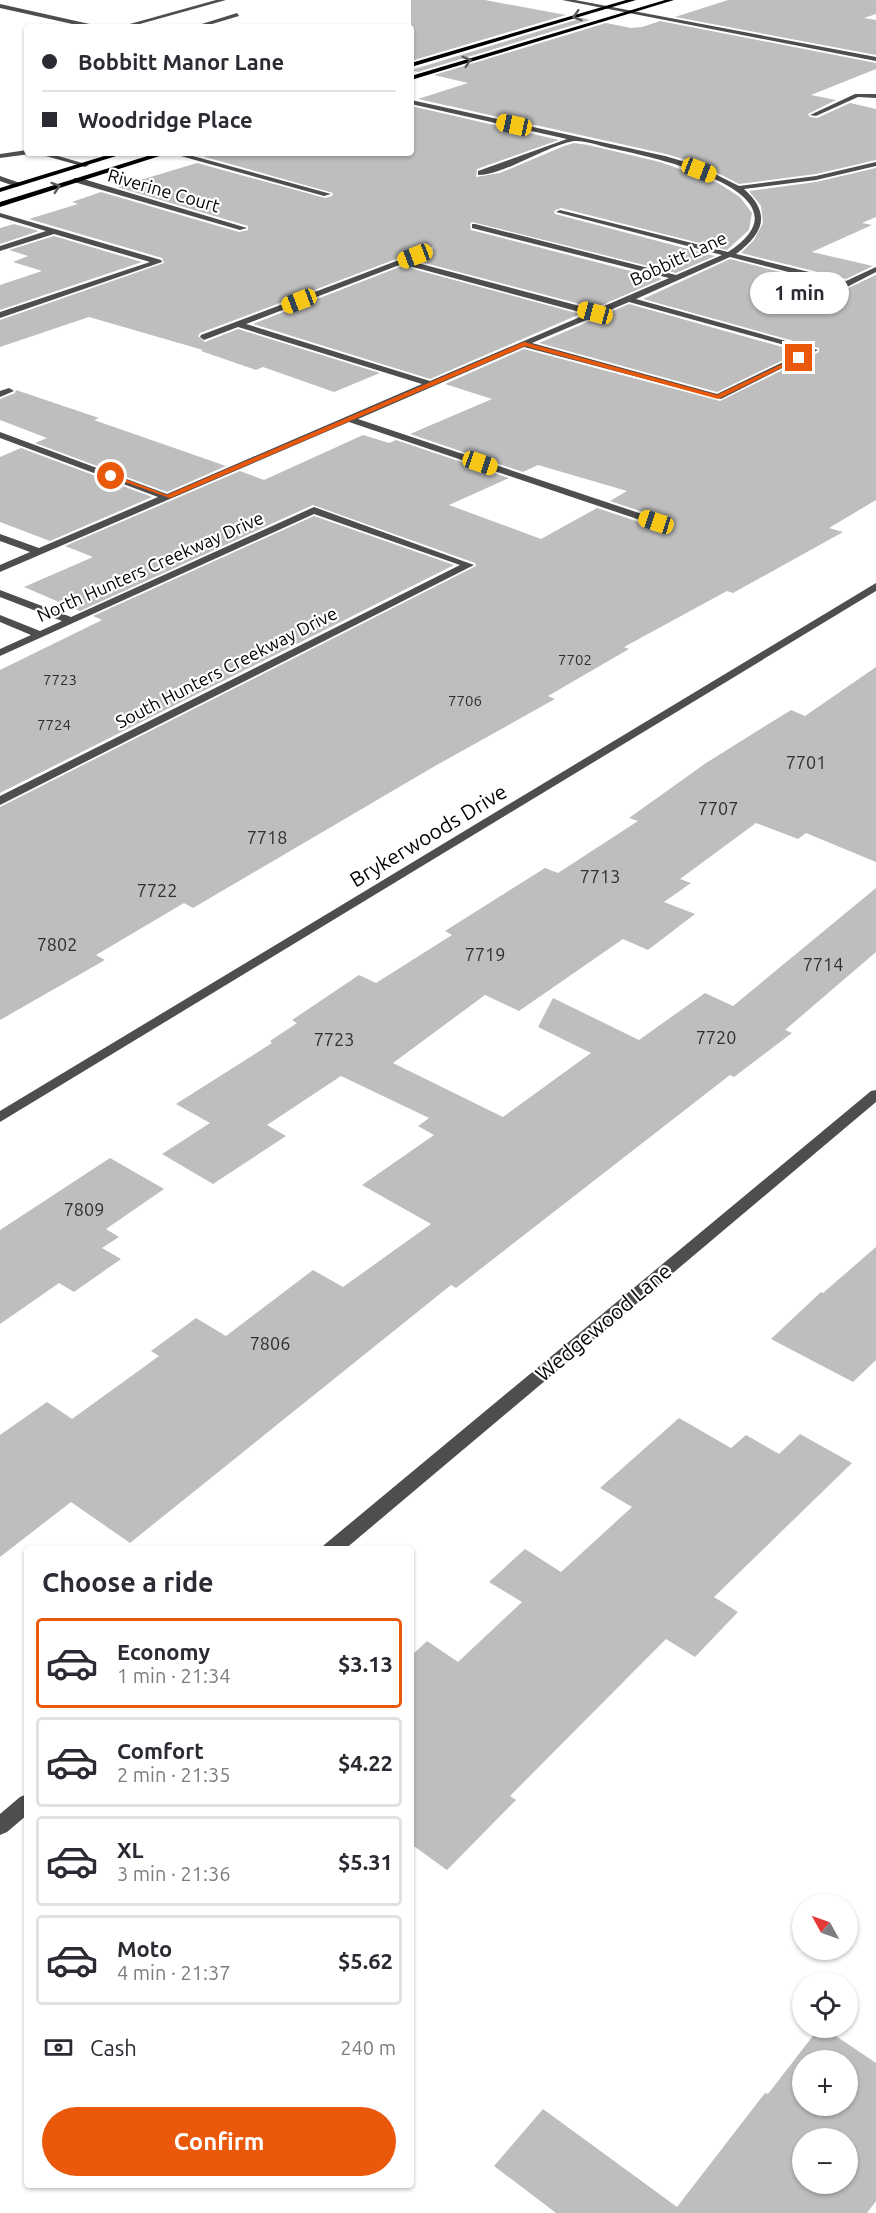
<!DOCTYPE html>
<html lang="en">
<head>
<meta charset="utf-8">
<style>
  body { margin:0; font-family:Ubuntu,sans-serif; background:#f2f2f3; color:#2b2b33; height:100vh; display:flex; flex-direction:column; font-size:22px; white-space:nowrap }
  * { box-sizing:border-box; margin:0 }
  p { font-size:20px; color:#7c7c81 }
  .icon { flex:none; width:33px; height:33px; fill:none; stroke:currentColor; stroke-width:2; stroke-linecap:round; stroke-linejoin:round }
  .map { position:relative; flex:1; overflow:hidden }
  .side { position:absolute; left:24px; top:1546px; width:390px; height:642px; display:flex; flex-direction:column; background:#fff; border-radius:6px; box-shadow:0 2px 4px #0004 }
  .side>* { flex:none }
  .top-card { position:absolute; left:24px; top:24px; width:390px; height:132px; border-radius:6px; box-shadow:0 2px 4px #0004; display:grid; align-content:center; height:132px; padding:0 18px; background:#fff }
  .needle { width:39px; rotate:310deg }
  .buttons { position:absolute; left:792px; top:1894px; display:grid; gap:12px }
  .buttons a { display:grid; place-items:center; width:66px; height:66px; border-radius:50%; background:#fff; box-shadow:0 2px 4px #0004; font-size:30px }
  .end { position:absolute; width:27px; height:27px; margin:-14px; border:8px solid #ea580c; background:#fff; box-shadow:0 0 0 3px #fff }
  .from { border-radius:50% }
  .bubble { position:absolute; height:42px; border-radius:21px; background:#fff; box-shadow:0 2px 4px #0004; font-size:20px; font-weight:700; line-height:42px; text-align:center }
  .car { position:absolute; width:18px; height:36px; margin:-18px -9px; border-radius:8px; box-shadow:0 0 4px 2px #0007; background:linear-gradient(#f5c518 24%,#345 0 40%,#f5c518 0 76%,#345 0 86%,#f5c518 0) }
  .top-card b { display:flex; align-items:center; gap:21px; height:57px; font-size:22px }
  .top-card b+b { border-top:2px solid #e1e1e2 }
  .top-card i { width:15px; height:15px; background:#2b2b33 }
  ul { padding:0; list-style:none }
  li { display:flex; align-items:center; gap:18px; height:90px; margin:0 12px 9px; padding:0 6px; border:3px solid #e1e1e2; border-radius:6px }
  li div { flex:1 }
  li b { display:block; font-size:22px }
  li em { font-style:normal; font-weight:700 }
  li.active { border-color:#ea580c }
  li>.icon { width:54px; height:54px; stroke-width:1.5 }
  h2 { padding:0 18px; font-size:27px; line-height:72px }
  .pay { display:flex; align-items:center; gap:15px; height:66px; padding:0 18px; font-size:22px }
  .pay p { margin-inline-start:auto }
  .button { display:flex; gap:12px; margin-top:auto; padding:12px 18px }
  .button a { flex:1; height:69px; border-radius:36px; background:#ea580c; color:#fff; font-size:24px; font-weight:700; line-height:69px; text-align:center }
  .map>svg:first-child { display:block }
  .building { fill:#bebebe; fill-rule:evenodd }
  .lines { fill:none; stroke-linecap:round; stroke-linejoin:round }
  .minor { fill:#4e4e4e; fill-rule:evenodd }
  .major { fill:#000; fill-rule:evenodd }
  .oneway { stroke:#595959 }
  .route { fill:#ea580c }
  .labels { text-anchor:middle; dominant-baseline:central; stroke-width:4.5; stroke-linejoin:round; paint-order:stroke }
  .far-number-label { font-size:15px; fill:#303030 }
  .far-street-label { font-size:18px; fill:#000; stroke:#fff }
  .number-label { font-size:18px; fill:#303030 }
  .street-label { font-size:21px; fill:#000; stroke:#fff }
</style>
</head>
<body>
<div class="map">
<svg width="876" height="2213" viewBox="0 0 876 2213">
  <rect width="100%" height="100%" fill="#fff"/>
  <g class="building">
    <polygon points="411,0 485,0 566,15 411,61"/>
    <polygon points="728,0 876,0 876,14 864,18 876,20 876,55 675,17"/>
    <polygon points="582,18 590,20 418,72 411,70"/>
    <polygon points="660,21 876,63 876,69 811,95 836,100 808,114 810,117 817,118 850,103 876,109 876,160 816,174 739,184 700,164 666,154 418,99 468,83 434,75 606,23 631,28 642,27"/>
    <polygon points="411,106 559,140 477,169 476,177 500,173 564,146 574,143 588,145 660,162 718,183 740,197 752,213 749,230 727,250 561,208 554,211 555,214 715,256 676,273 472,222 470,224 471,230 662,279 595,308 417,261 433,254 433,247 428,247 200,333 198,336 205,342 238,329 380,373 334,392 263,367 256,370 201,351 203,350 89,317 0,347 0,320 164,263 162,258 29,219 78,204 72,202 101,192 239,232 248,230 248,226 117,187 197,163 325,198 332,196 333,193 205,157 206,153 411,153"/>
    <polygon points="876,168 876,217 862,223 872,225 812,252 873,266 846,279 741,253 754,240 763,223 761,206 749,191 816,182"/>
    <polygon points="14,224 39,231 0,244 0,228"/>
    <polygon points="54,236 142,262 0,310 0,285 42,271 13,262 28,256 9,250"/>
    <polygon points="730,259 846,289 876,275 876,500 829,528 843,532 733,593 727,591 624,647 629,649 548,696 555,699 435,766 193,908 184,903 96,955 105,960 0,1020 0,807 476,566 475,563 313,505 80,611 24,587 93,557 65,546 240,471 264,480 363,435 389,443 396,440 509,478 449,505 541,539 597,508 651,526 662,526 661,518 610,501 627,491 538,465 523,472 410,434 492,399 445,384 524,349 720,401 819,352 819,348 643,299"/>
    <polygon points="402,266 580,314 430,379 253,324"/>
    <polygon points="629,304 800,352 717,392 539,343"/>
    <polygon points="16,390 99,418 94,420 226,466 167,492 35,443 47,438 0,420 0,399 15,393"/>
    <polygon points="21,448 152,497 50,541 0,522 0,457"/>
    <polygon points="314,516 454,565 0,793 0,670 102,620 93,616"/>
    <polygon points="876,667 876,862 806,833 798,839 756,823 680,879 691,883 664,902 695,914 648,950 623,939 519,1011 485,995 393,1063 503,1117 591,1053 538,1027 553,998 639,1040 705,993 733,1006 876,888 876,952 785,1030 792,1033 734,1077 730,1075 456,1288 451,1285 130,1543 71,1502 0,1557 0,1435 47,1402 72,1419 159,1356 151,1351 196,1318 226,1336 313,1270 343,1287 431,1224 362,1185 434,1135 418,1126 429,1118 341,1076 267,1125 286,1136 213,1184 162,1154 210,1123 176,1104 272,1043 270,1041 297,1023 292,1020 359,975 376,983 452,935 445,931 545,868 558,873 638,821 629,818 706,763 791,710 805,716"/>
    <polygon points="110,1158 164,1189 106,1229 119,1237 102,1248 121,1259 74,1292 59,1283 0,1324 0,1230"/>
    <polygon points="876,1247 876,1360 853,1382 771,1339 821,1292 823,1293"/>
    <polygon points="679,1418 731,1448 746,1435 779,1454 800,1434 852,1463 714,1597 738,1612 695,1657 666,1639 510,1796 516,1800 447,1870 411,1844 411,1656 427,1641 458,1662 522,1602 489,1582 525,1549 561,1572 632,1507 600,1488"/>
    <path d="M819,2028H824L876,2063V2201L867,2213H556L494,2166L543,2109L677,2207L765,2093L768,2094ZM802,2061H848V2106H802ZM802,2139H848V2184H802Z"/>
  </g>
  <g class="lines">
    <g class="minor">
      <polygon points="216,0 226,0 129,27 119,27"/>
      <polygon points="562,0 575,0 876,57 876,61"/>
      <polygon points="0,4 94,25 97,27 86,27 0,8"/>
      <polygon points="237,13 239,16 202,27 192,27"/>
      <polygon points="855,94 876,94 876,98 858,97 816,116 810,115"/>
      <path d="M411,100L665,156L699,166L739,186L816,176L876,162V166L816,180L744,189C772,214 763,234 736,254L846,281L876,267V272L847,287L730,257L636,299L818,350L721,399L524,347L358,419L660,520V524H652L349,422L0,572V565L30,552L0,541V534L39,548L158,497L0,438V432L167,494L422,384L238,327L204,340L200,337L201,335L428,249H431V253L410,261L595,310L669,278L472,228V224H475L676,275L722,255L556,212L560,210L728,252C819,193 652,157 615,149C603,147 585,140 574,141C548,145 502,176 478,175V171L567,139L411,104ZM402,264L587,314L430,381L246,324ZM629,302L806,351L717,394L532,343Z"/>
      <polygon points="27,150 27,153 30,154 0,158 0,154"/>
      <polygon points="35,153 48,153 89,165 85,167"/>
      <polygon points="170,153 182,153 331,194 324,196"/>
      <polygon points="0,176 20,183 21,185 17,187 0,181"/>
      <polygon points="74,178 80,178 247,228 240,230 74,182"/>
      <polygon points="0,213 161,260 162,262 0,318 0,312 150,262 54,234 0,251 0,246 46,231 0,217"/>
      <polygon points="9,388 14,391 0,397 0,391"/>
      <polygon points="314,507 474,565 0,805 0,796 460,565 314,514 0,656 0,649 31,635 0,622 0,615 40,631 62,621 0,597 0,590 71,617"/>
      <polygon points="876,583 876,591 0,1122 0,1111"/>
      <polygon points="876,1090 876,1102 344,1550 322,1550 324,1545 871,1091"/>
      <polygon points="27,1794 27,1815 7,1832 0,1835 0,1814 20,1797"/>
    </g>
    <g class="major">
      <polygon points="626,0 636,0 411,67 411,63"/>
      <polygon points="665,0 674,0 411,80 411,76"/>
      <polygon points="114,153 126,153 0,192 0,188"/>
      <polygon points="157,153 169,153 0,207 0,202"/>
    </g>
  </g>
  <defs><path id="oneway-chevron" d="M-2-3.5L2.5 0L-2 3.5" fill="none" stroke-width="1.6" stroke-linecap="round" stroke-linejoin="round" transform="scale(1.5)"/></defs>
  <g class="oneway">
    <use href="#oneway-chevron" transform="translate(577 16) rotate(164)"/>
    <use href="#oneway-chevron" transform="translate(467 61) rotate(-17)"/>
    <use href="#oneway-chevron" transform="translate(56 187) rotate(-18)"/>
  </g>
  <polygon class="route" points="524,342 717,395 797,357 802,358 718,399 525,346 170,498 108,476 114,475 167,495"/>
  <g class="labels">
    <g class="far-number-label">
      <text x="575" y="659">7702</text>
      <text x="60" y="679">7723</text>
      <text x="465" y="700">7706</text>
      <text x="54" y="724">7724</text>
    </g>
    <g class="far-street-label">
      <text transform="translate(164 190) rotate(16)">Riverine Court</text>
      <text transform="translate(678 258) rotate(-25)">Bobbitt Lane</text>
      <text transform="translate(150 566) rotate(-24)">North Hunters Creekway Drive</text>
      <text transform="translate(226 667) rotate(-27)">South Hunters Creekway Drive</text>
    </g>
    <g class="number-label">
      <text x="806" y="762">7701</text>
      <text x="718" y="808">7707</text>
      <text x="267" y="837">7718</text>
      <text x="600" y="876">7713</text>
      <text x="157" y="890">7722</text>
      <text x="57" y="944">7802</text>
      <text x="485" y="954">7719</text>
      <text x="823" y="964">7714</text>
      <text x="716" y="1037">7720</text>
      <text x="334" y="1039">7723</text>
      <text x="84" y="1209">7809</text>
      <text x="270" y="1343">7806</text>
    </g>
    <g class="street-label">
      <text transform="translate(428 835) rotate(-31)">Brykerwoods Drive</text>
      <text transform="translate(603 1322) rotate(-40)">Wedgewood Lane</text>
    </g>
  </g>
</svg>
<div class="buttons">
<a><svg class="needle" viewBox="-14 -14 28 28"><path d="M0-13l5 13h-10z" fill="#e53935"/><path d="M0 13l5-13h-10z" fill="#7c7c81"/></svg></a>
<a><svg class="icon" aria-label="locate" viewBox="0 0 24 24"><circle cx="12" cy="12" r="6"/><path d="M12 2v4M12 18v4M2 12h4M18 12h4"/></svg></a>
<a>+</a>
<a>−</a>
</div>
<i class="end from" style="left:111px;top:476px"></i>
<i class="end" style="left:799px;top:358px"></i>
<div class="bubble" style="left:750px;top:272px;width:99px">1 min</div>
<i class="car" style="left:514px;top:125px;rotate:282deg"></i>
<i class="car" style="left:699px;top:170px;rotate:111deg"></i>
<i class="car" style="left:415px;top:256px;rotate:249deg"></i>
<i class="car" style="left:299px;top:301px;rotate:249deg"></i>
<i class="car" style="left:595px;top:313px;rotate:285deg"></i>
<i class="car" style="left:480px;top:463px;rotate:109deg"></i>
<i class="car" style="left:656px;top:522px;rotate:288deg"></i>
<div class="top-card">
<b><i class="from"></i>Bobbitt Manor Lane</b>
<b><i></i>Woodridge Place</b>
</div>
<section class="side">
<h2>Choose a ride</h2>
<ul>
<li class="active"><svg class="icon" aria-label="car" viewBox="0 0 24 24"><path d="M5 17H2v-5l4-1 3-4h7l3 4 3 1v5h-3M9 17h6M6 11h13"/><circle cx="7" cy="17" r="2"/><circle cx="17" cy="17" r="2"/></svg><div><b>Economy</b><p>1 min · 21:34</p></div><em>$3.13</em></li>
<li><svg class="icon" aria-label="car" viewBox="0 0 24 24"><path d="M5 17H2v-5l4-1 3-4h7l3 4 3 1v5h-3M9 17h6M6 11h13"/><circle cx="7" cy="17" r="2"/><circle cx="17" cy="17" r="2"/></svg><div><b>Comfort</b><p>2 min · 21:35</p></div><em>$4.22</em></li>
<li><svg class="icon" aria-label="car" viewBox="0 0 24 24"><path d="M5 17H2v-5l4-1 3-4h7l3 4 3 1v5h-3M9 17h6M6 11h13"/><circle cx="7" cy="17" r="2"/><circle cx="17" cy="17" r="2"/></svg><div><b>XL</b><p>3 min · 21:36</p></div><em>$5.31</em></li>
<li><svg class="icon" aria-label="car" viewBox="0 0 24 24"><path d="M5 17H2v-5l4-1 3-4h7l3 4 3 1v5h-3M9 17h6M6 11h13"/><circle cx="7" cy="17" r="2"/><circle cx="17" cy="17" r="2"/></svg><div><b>Moto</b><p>4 min · 21:37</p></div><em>$5.62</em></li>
</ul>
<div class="pay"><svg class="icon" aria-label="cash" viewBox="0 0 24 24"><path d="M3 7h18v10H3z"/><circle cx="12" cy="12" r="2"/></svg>Cash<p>240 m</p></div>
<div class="button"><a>Confirm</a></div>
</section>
</div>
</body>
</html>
